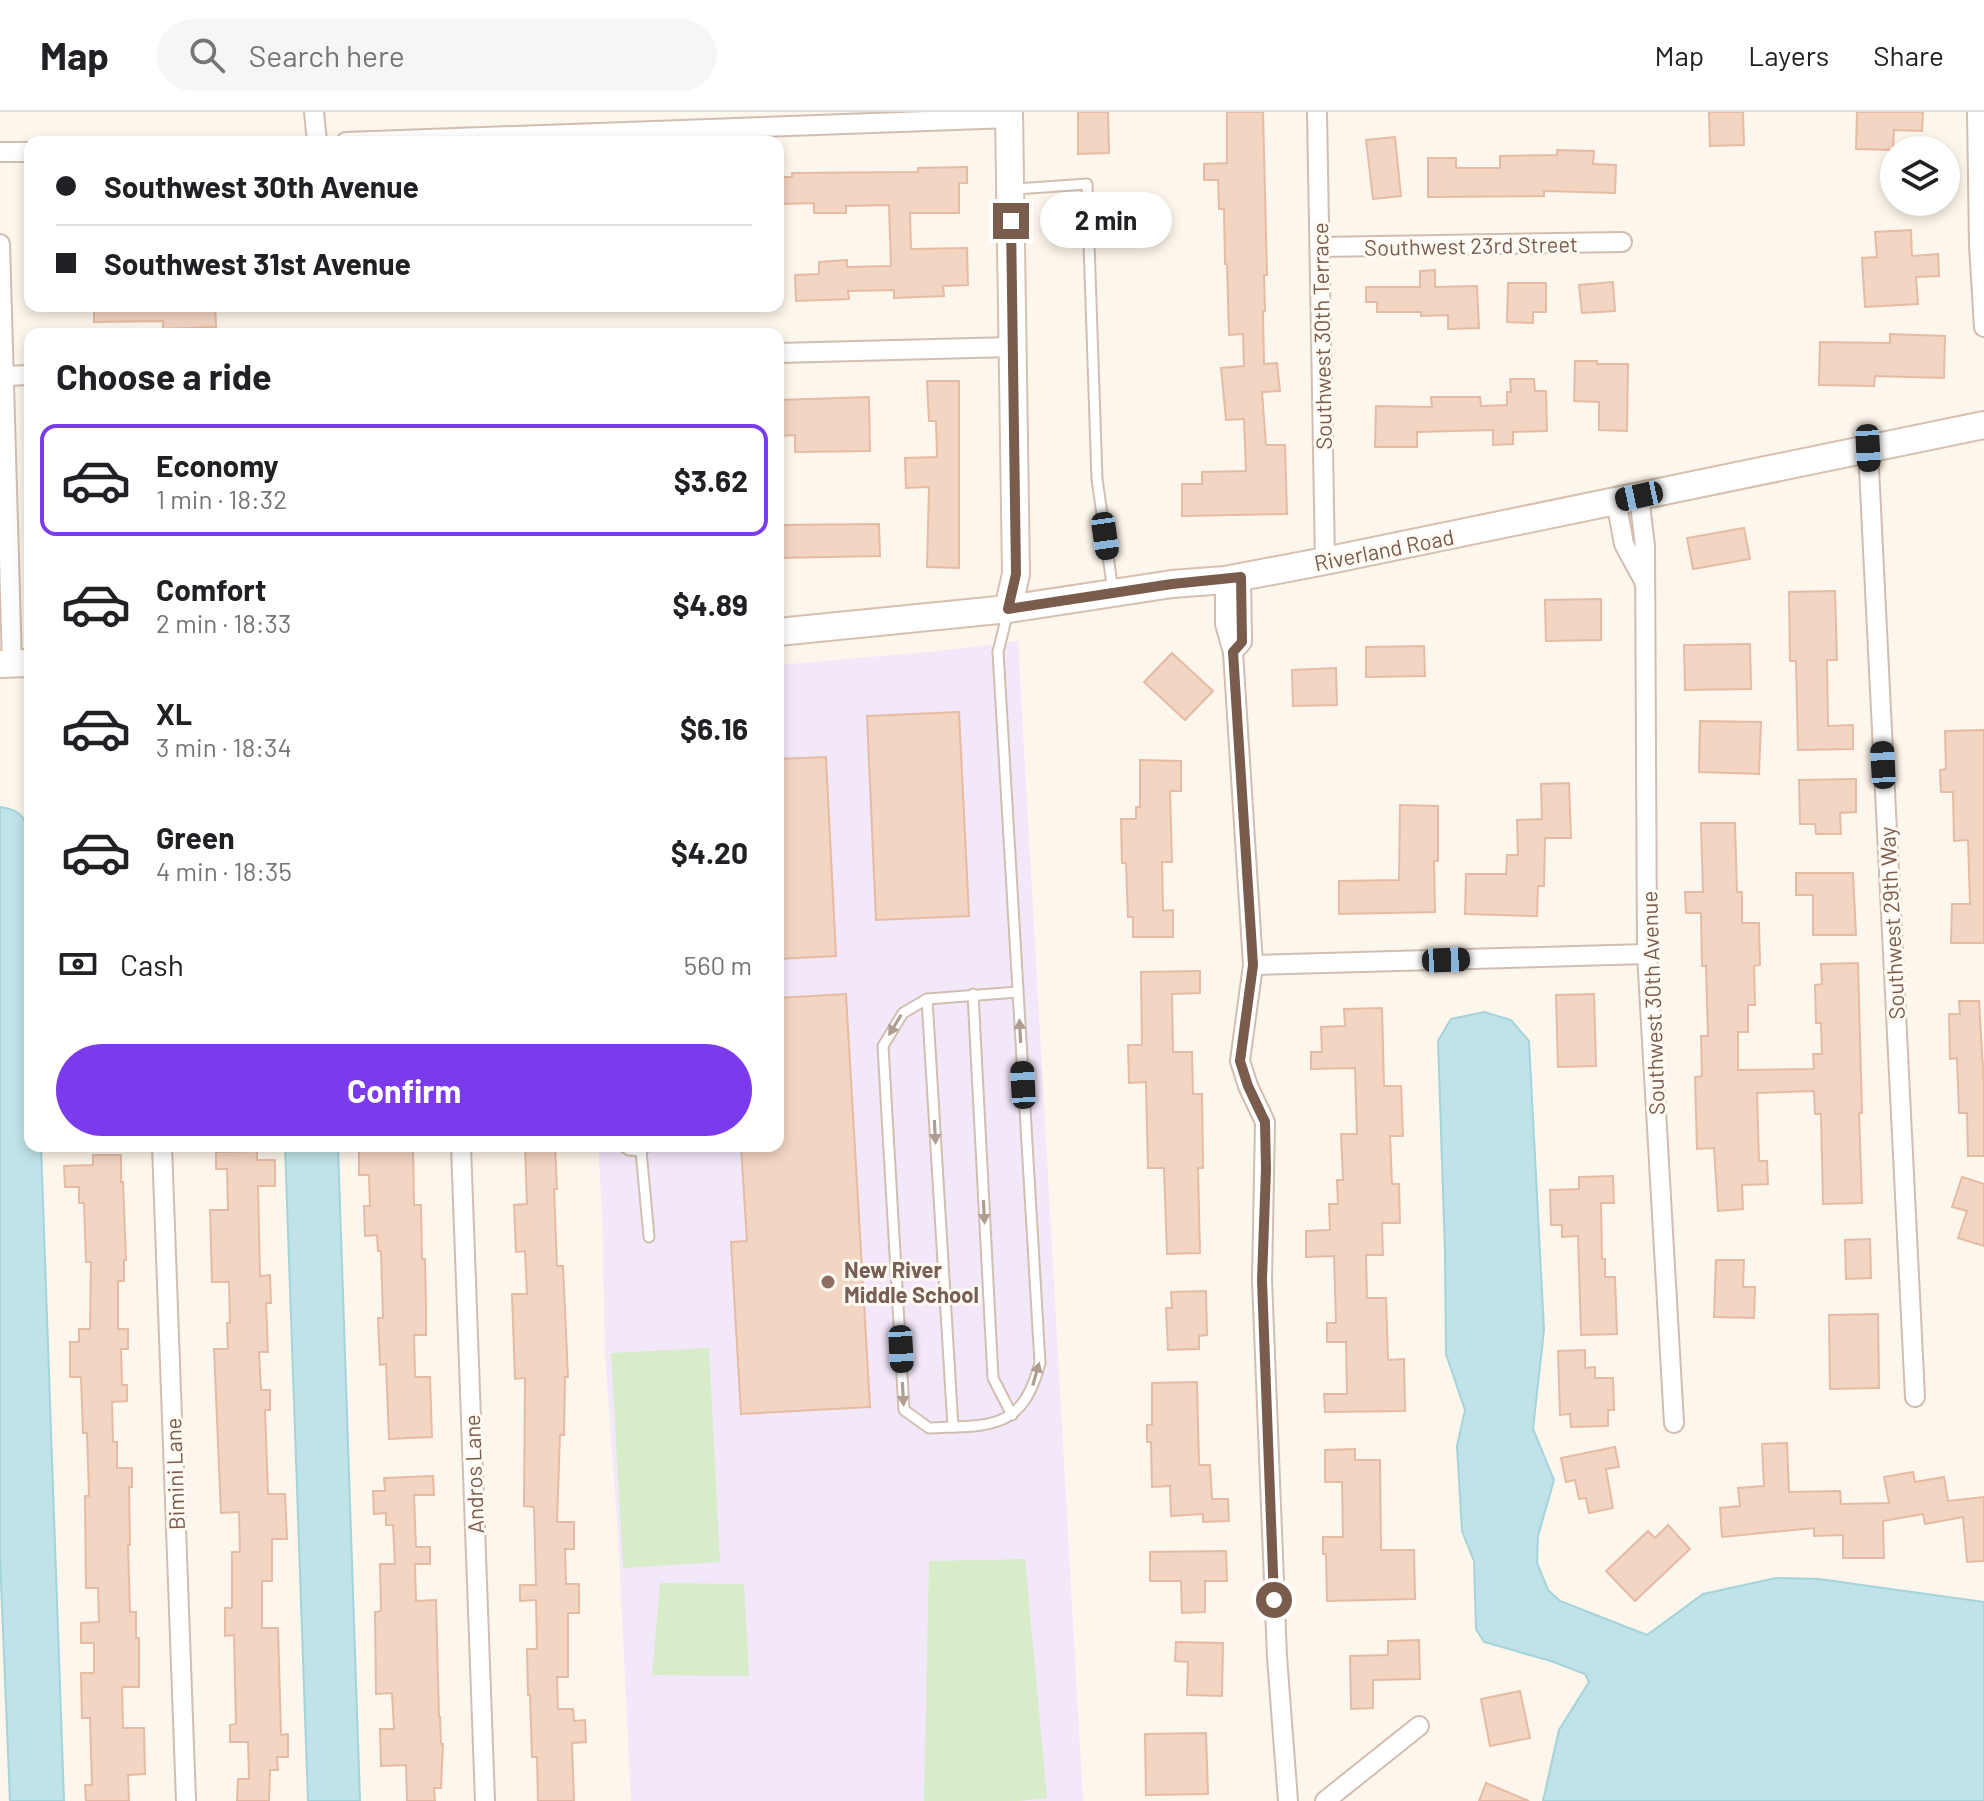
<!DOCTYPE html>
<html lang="en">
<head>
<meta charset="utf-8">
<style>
  body { margin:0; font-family:Barlow,sans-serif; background:#f6f6f6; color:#202124; height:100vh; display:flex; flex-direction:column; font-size:30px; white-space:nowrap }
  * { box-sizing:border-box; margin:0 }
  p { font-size:26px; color:#757577 }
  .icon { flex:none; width:44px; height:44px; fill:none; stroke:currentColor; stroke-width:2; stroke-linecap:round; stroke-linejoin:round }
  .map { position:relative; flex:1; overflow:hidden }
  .details { position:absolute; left:24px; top:216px; width:760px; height:824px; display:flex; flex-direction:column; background:#fff; border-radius:16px; box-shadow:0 4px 12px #0003 }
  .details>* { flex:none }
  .guide { position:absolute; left:24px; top:24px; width:760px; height:176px; border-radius:16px; box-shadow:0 4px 12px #0003; display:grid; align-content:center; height:176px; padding:0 32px; background:#fff }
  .tools { position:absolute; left:1880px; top:24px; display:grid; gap:16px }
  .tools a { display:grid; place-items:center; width:80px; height:80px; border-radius:50%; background:#fff; box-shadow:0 4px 12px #0003; font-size:40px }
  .end { position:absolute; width:36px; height:36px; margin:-18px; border:10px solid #7a5c4d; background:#fff; box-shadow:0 0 0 4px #fff }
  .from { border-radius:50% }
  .bubble { position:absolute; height:56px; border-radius:28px; background:#fff; box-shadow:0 4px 12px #0003; font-size:26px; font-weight:700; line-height:56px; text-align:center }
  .car { position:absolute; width:24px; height:48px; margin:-24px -12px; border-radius:10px; box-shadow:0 0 6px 2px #0007; background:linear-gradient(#222 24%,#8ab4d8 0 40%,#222 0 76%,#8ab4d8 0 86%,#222 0) }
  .guide b { display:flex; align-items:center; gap:28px; height:76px; font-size:30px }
  .guide b+b { border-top:2px solid #e0e0e0 }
  .guide i { width:20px; height:20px; background:#202124 }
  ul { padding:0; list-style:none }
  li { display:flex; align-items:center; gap:24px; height:112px; margin:0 16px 12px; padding:0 16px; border:4px solid transparent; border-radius:16px }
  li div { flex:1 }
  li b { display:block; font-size:30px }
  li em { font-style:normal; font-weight:700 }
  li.selected { border-color:#7c3aed }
  li>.icon { width:72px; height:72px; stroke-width:1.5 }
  h2 { padding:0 32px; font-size:36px; line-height:96px }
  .pay { display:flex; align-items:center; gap:20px; height:88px; padding:0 32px; font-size:30px }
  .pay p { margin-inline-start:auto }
  .button { display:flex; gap:16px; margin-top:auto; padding:16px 32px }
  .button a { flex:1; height:92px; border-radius:48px; background:#7c3aed; color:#fff; font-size:32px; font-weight:700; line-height:92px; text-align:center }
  header { display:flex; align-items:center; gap:48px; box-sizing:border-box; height:112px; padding:0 40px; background:#fff; border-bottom:2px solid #e0e0e0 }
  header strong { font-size:38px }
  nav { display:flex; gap:44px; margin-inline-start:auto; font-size:28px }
  .search { width:560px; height:72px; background:#f6f6f6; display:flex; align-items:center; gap:20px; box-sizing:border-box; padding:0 28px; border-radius:44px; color:#757577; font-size:30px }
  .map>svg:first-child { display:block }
  .education { fill:#f3e8fa }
  .green { fill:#d8ecc9 }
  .water { fill:#bfe3e8; stroke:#a5d3da; stroke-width:2 }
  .building { fill:#f3d5c3; stroke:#e6bba3; stroke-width:2 }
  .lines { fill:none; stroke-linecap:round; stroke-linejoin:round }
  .lane-casing { stroke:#d1beb0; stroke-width:13 }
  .street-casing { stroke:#d1beb0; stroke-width:22 }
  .secondary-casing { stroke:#d6c0b0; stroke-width:30 }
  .lane { stroke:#fff; stroke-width:9 }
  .street { stroke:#fff; stroke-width:18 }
  .secondary { stroke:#fff; stroke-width:26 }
  .oneway { fill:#af9d94 }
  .route { stroke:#7a5c4d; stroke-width:10 }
  .education-dot { fill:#8d6e63; stroke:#fffaf3; stroke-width:3 }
  .labels { text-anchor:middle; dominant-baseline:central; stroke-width:6; stroke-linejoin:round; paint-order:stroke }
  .street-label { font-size:22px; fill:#7a5c4d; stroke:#fffaf3 }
  .education-label { font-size:22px; font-weight:bold; fill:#785e54; stroke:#fffaf3; text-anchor:start }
</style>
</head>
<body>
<header>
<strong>Map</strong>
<div class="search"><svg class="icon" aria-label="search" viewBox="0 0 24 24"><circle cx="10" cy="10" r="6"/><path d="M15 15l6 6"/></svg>Search here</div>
<nav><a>Map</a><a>Layers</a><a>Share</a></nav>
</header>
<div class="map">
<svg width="1984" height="1689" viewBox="0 0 1984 1689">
  <rect width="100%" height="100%" fill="#fdf6ec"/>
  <polygon class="education" points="1018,529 1083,1689 631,1689 618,1424 605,1242 602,1099 598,1034 778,1034 778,553 939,539"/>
  <g class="green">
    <polygon points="709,1236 720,1450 623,1456 611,1241"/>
    <polygon points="1025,1447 1047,1686 1019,1689 924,1689 929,1449"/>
    <polygon points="660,1471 744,1472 749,1564 652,1563"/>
  </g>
  <g class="water">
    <path d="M0,695C27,698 27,712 30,735V1034H41L64,1689H10L0,1446Z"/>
    <polygon points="1484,900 1511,908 1529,929 1544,1218 1533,1317 1554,1368 1538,1424 1537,1451 1548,1478 1560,1489 1647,1523 1703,1482 1776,1466 1819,1467 1984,1490 1984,1689 1543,1689 1559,1618 1589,1570 1585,1562 1551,1549 1484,1530 1476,1517 1474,1449 1462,1419 1457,1334 1465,1298 1446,1242 1445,1140 1438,929 1451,907"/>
    <polygon points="285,1034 338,1034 360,1689 308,1689"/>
  </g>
  <g class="building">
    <polygon points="1078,0 1108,0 1109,41 1078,42"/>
    <polygon points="1227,0 1263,0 1267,163 1264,163 1265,199 1263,199 1264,252 1277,251 1280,279 1262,280 1266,333 1285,333 1287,402 1182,404 1182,372 1202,372 1202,360 1246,359 1244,307 1226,308 1221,256 1244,254 1243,222 1229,223 1227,152 1225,152 1224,97 1219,97 1218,68 1204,68 1204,52 1227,51"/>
    <polygon points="1709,0 1743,0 1744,33 1710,34"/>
    <polygon points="1857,0 1923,0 1922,19 1894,18 1893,38 1856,37"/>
    <polygon points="1395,25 1401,84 1373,87 1366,28"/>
    <polygon points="1557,38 1594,39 1593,52 1616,53 1615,81 1544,79 1544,84 1428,85 1428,46 1456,46 1456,56 1500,56 1500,44 1557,43"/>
    <polygon points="967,55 967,71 959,71 959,101 910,101 911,137 967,136 968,173 943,174 944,184 894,186 894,178 848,179 849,187 796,189 795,163 819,162 819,150 847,148 847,155 891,154 889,93 846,94 846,101 814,101 814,91 778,92 778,65 792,65 792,61 918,60 918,56"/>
    <polygon points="1911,118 1912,144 1938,142 1939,164 1916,165 1918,192 1865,195 1862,146 1877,145 1875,120"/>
    <polygon points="1435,158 1435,175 1477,174 1479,216 1448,217 1448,203 1421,204 1421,200 1377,200 1377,190 1366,190 1366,175 1420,175 1420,159"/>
    <polygon points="1613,170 1615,199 1582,201 1579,173"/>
    <polygon points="1508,171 1546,171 1546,200 1533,200 1533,211 1507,210"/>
    <polygon points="94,194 215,194 216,215 163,217 163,209 94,210"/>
    <polygon points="1890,222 1945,224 1944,266 1875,264 1874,274 1819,273 1820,230 1890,231"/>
    <polygon points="1575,249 1597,249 1597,252 1628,252 1627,319 1599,318 1599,290 1574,289"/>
    <polygon points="1510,267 1534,267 1535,279 1546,279 1547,319 1513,320 1513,332 1493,333 1493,318 1417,320 1417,335 1375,335 1376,294 1432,295 1431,285 1480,285 1481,294 1507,293 1507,280 1511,280"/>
    <polygon points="927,269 959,269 959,456 927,455 929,375 906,376 905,346 937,345 936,309 929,309"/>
    <polygon points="869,285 870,339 795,340 795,323 778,324 778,288"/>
    <polygon points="879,412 880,444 778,446 778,413"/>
    <polygon points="1744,416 1750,447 1693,457 1687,426"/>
    <polygon points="1835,479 1837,548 1827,548 1828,614 1853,613 1853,637 1798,638 1796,549 1790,549 1789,480"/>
    <polygon points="1601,487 1601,528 1546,529 1545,488"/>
    <polygon points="1750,532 1751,577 1685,578 1684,533"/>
    <polygon points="1424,534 1425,564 1366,565 1366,535"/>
    <polygon points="1172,541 1213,579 1185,608 1144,570"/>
    <polygon points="1336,556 1337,593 1293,594 1292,558"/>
    <polygon points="959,600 969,804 876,808 867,604"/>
    <polygon points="1700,609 1761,610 1759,662 1699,660"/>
    <polygon points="1984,618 1984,831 1951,831 1952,792 1970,792 1968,728 1954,729 1953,680 1941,680 1940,658 1946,657 1945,619"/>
    <polygon points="826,645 836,844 778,847 778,647"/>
    <polygon points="1140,648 1181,649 1181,679 1170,679 1172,750 1162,750 1163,799 1173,798 1173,825 1133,825 1133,805 1128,805 1126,751 1122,751 1121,707 1136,707 1136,695 1140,695"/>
    <polygon points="1856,667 1856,700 1840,701 1841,722 1816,722 1815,712 1800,712 1799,668"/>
    <polygon points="1569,671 1571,726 1545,726 1544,774 1538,774 1537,804 1465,802 1466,762 1506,762 1507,743 1518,743 1517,708 1542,707 1541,672"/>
    <polygon points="1400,693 1438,694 1438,749 1434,749 1435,800 1339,802 1339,769 1399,768"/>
    <polygon points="1701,711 1735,711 1737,780 1742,780 1742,811 1759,811 1760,853 1754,854 1755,893 1748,893 1748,920 1738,920 1738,958 1814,957 1813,942 1822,942 1821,911 1816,911 1815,873 1822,872 1821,852 1858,851 1862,1001 1859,1001 1862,1091 1823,1092 1821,1002 1815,1002 1814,979 1757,981 1759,1049 1767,1049 1768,1072 1742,1073 1743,1097 1718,1099 1714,1036 1697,1037 1695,965 1702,964 1701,924 1708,924 1706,854 1702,854 1701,801 1686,801 1685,780 1703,780"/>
    <polygon points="1796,761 1853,761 1856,823 1813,823 1813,783 1796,783"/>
    <polygon points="1200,859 1200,881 1172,882 1173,940 1192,940 1193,982 1202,982 1203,1056 1198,1056 1200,1141 1167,1142 1164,1056 1148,1056 1146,970 1129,971 1128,933 1142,933 1141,860"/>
    <polygon points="846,882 870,1295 741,1302 731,1130 747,1129 741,1034 778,1034 778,886"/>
    <polygon points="1594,882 1596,954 1558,955 1556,883"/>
    <polygon points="1959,889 1979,889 1984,973 1984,1044 1968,1044 1967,1001 1959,1001 1957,946 1950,947 1949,902 1960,902"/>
    <polygon points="1382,896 1384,974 1401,974 1403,1024 1390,1024 1392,1072 1399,1072 1400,1111 1382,1111 1383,1143 1366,1143 1367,1186 1386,1186 1388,1248 1404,1247 1405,1299 1325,1300 1324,1282 1347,1282 1346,1230 1327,1230 1327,1211 1336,1211 1334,1144 1306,1145 1306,1119 1330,1118 1329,1092 1338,1092 1337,1068 1343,1068 1341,1022 1357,1022 1355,956 1311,957 1311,940 1322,940 1321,915 1345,914 1344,897"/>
    <polygon points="359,1034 413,1034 414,1093 421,1093 422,1147 425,1147 426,1193 426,1223 414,1223 415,1265 430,1265 432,1325 389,1327 386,1252 380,1253 378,1206 383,1206 381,1139 378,1139 377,1123 365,1124 364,1094 370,1094 369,1063 359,1063"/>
    <polygon points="525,1034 555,1034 557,1077 554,1077 557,1154 563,1154 568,1265 565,1265 564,1323 560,1323 557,1410 574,1410 574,1437 565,1437 566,1472 579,1472 579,1501 568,1501 568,1565 557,1565 558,1597 573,1597 574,1609 585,1608 586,1630 572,1631 574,1689 538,1689 537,1645 532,1645 530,1583 528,1583 527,1537 537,1537 536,1488 520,1489 520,1473 536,1473 534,1395 524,1394 525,1266 515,1267 512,1182 527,1182 525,1139 516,1140 514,1093 527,1092"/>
    <polygon points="257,1039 257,1048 275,1048 275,1074 258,1074 260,1164 270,1163 271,1191 266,1191 268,1240 259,1240 261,1278 270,1278 270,1298 265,1298 268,1382 285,1382 287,1427 272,1427 272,1469 262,1469 262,1516 278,1516 281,1623 288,1622 288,1645 277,1645 278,1658 270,1658 269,1689 237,1689 238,1667 249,1667 248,1630 230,1630 230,1613 236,1612 234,1523 225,1524 225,1496 232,1496 232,1440 240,1440 239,1400 221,1401 214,1237 228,1237 227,1211 230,1211 229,1170 212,1170 210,1098 228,1098 227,1057 216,1057 216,1040"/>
    <polygon points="93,1043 121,1043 121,1070 123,1070 126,1148 124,1148 124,1169 118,1169 118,1217 128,1217 128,1237 121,1237 122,1273 127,1273 127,1289 112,1290 113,1330 117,1330 117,1356 132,1356 132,1375 129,1375 130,1433 128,1433 130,1500 136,1500 136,1526 139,1526 139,1575 122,1575 123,1616 144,1616 145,1662 128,1663 129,1689 86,1689 85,1673 92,1673 90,1606 82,1606 81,1561 94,1561 94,1531 81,1531 81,1511 99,1510 98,1476 86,1476 85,1384 89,1384 87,1321 83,1321 81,1265 70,1265 70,1230 79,1230 79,1217 90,1217 91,1150 86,1150 84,1091 79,1091 79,1075 65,1075 64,1054 93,1053"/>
    <polygon points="1613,1064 1614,1091 1601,1091 1602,1147 1605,1147 1605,1165 1615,1165 1617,1222 1581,1223 1578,1124 1562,1125 1562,1113 1551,1113 1550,1078 1579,1077 1579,1065"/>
    <polygon points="1962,1065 1984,1072 1984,1134 1958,1126 1967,1099 1952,1095"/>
    <polygon points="1870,1127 1871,1166 1846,1167 1845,1128"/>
    <polygon points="1716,1148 1744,1148 1743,1175 1755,1175 1754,1206 1714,1205"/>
    <polygon points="1206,1179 1207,1223 1199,1224 1199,1237 1168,1238 1166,1196 1172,1196 1171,1180"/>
    <polygon points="1878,1202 1879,1276 1830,1277 1829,1203"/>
    <polygon points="1585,1238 1585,1256 1595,1255 1595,1266 1613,1266 1614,1298 1608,1298 1608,1314 1571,1315 1570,1302 1560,1303 1558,1239"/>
    <polygon points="1197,1270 1199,1353 1210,1353 1212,1387 1228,1387 1229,1409 1203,1410 1203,1402 1171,1404 1170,1374 1152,1375 1151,1330 1147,1330 1147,1313 1152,1313 1152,1271"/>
    <polygon points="1787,1331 1789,1380 1840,1379 1841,1392 1889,1391 1884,1365 1913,1360 1915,1370 1944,1365 1948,1389 1984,1385 1984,1449 1967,1450 1963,1405 1925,1412 1923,1402 1883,1409 1884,1446 1843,1446 1843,1423 1814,1424 1814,1416 1722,1425 1720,1396 1740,1394 1738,1376 1764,1374 1762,1332"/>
    <polygon points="1615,1335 1619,1355 1606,1357 1613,1396 1589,1401 1586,1386 1579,1387 1575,1368 1566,1370 1561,1346"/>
    <polygon points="1355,1337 1355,1348 1380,1348 1381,1438 1414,1438 1415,1487 1327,1489 1326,1442 1323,1442 1323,1425 1343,1425 1342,1370 1325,1370 1325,1338"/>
    <polygon points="433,1364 434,1383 414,1383 416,1435 430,1435 430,1452 415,1452 416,1489 436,1488 439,1605 440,1605 441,1632 443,1632 441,1676 434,1676 435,1689 407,1689 406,1653 381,1654 380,1617 394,1617 392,1581 376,1582 375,1500 381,1499 380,1452 395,1452 393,1413 386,1413 386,1401 374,1402 373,1379 385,1379 384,1366"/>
    <polygon points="1668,1413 1690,1437 1635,1489 1606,1459 1648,1419 1655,1426"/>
    <polygon points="1226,1439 1227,1469 1205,1469 1205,1500 1182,1501 1181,1469 1150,1469 1150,1440"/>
    <polygon points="1419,1528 1420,1567 1373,1568 1373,1596 1351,1597 1350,1544 1388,1543 1388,1529"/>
    <polygon points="1176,1530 1223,1531 1222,1584 1187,1583 1188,1550 1175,1549"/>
    <polygon points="1520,1579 1530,1626 1490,1634 1481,1587"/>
    <polygon points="1206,1621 1208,1682 1146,1683 1145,1622"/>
    <polygon points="1486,1671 1529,1689 1479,1689"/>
  </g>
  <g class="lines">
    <g class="lane-casing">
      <g id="lane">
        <polyline points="1015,77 1087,72 1097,367 1113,479"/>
        <path d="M1008,499L998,540L1040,1251C1022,1320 989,1313 929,1316L904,1298L883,934L903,901L927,887L1018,880"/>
        <polyline points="973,882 993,1266 1012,1303"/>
        <polyline points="927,887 953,1315"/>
        <polyline points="623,1034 629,1038 641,1039"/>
        <polyline points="646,1034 641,1039 649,1125"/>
      </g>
    </g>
    <g class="street-casing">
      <g id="street">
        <polyline points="314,0 317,30"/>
        <polyline points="1317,0 1325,449"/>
        <polyline points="1977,0 1979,133 1984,215"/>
        <polyline points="346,30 1010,6"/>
        <polyline points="0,40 30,40"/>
        <polyline points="0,132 12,552"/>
        <polyline points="1320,135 1622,130"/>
        <polyline points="778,241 1012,235"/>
        <polyline points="5,264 30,263"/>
        <polyline points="1868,336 1915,1285"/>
        <polyline points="1639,384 1645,434 1647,842 1674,1311"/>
        <polyline points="1616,389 1624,432 1644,469"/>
        <polyline points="1225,468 1225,512 1233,540 1253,853 1240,949 1248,974 1265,1010 1262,1168 1277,1545 1288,1689"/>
        <polyline points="1233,540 1242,530 1241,465"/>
        <polyline points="1253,853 1647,842"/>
        <polyline points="162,1034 186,1689"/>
        <polyline points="461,1034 485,1689"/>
        <polyline points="1325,1689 1419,1614"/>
      </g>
    </g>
    <g class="secondary-casing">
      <g id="secondary">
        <polyline points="1008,497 1016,462 1009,0"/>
        <polyline points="778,520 1008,497 1172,472 1225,468 1325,449 1984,313"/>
        <polyline points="0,552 30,551"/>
      </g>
    </g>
    <use href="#lane" class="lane"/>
    <use href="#street" class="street"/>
    <use href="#secondary" class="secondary"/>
  </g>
  <defs><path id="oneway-solid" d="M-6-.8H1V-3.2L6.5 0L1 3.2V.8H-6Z" transform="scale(2)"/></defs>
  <g class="oneway">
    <use href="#oneway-solid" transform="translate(895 913) rotate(121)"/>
    <use href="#oneway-solid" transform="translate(1020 919) rotate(-93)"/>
    <use href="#oneway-solid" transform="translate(935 1020) rotate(87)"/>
    <use href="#oneway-solid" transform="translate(984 1100) rotate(87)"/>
    <use href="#oneway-solid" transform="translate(1036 1262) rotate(-74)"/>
    <use href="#oneway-solid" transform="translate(903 1282) rotate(87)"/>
  </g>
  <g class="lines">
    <polyline class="route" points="1011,109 1016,462 1008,497 1172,472 1241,465 1242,530 1233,540 1253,853 1240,949 1248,974 1265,1010 1266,1057 1262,1168 1274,1488"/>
  </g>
  <circle class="education-dot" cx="828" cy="1170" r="8"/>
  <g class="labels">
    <g class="street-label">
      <text transform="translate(1471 133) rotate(-1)">Southwest 23rd Street</text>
      <text transform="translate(1321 224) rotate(-91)">Southwest 30th Terrace</text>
      <text transform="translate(1384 437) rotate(-11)">Riverland Road</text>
      <text transform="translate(1891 811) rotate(-93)">Southwest 29th Way</text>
      <text transform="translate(1652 891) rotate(-92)">Southwest 30th Avenue</text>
      <text transform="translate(174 1362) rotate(-92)">Bimini Lane</text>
      <text transform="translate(473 1362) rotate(-92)">Andros Lane</text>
    </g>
    <g class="education-label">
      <text x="844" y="1157">New River<tspan x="844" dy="25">Middle School</tspan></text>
    </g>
  </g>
</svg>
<div class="tools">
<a><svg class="icon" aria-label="layers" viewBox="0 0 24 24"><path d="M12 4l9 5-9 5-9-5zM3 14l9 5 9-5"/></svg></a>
</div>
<i class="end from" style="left:1274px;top:1488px"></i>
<i class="end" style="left:1011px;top:109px"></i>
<div class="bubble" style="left:1040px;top:80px;width:132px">2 min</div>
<i class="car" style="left:1868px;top:336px;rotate:177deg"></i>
<i class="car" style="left:1639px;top:384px;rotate:258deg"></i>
<i class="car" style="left:1105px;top:424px;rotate:172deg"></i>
<i class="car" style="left:1883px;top:653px;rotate:357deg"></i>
<i class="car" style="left:1446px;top:848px;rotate:88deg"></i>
<i class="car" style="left:1023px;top:973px;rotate:357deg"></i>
<i class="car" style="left:901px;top:1237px;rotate:177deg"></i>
<div class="guide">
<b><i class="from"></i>Southwest 30th Avenue</b>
<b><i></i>Southwest 31st Avenue</b>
</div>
<section class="details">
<h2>Choose a ride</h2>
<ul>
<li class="selected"><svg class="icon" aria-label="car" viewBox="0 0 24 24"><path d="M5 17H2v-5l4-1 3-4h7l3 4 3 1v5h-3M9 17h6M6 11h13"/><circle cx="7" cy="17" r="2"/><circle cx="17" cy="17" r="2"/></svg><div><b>Economy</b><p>1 min · 18:32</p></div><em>$3.62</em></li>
<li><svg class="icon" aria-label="car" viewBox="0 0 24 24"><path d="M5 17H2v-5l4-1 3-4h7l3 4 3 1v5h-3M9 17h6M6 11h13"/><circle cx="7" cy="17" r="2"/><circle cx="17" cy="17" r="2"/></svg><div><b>Comfort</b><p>2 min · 18:33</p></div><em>$4.89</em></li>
<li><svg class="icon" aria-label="car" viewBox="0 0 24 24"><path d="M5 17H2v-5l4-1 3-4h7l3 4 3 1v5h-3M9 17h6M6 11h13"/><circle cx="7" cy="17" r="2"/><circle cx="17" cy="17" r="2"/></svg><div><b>XL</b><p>3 min · 18:34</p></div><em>$6.16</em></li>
<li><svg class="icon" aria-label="car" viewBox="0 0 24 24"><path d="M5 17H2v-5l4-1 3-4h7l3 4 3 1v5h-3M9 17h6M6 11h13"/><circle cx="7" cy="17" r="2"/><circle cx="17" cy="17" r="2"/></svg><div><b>Green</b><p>4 min · 18:35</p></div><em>$4.20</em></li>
</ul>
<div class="pay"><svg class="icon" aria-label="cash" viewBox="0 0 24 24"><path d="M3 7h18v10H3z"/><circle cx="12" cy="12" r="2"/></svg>Cash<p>560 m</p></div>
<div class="button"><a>Confirm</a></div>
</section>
</div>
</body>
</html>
